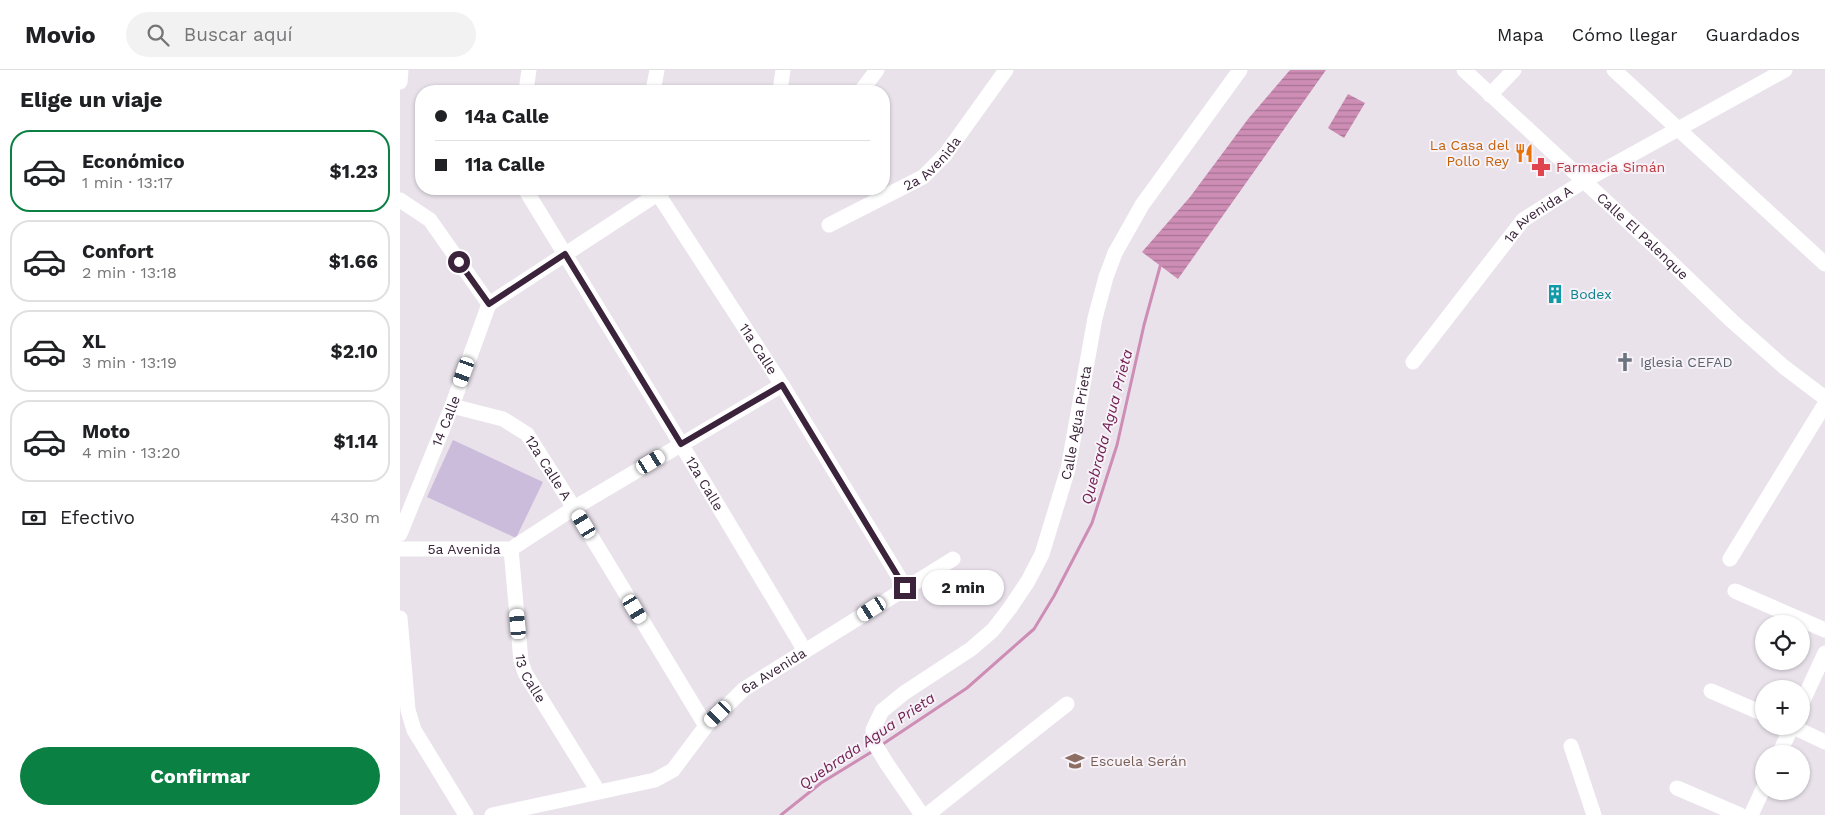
<!DOCTYPE html>
<html lang="es">
<head>
<meta charset="utf-8">
<style>
  body { margin:0; font-family:"Work Sans",sans-serif; background:#f2f2f2; color:#202124; height:100vh; display:flex; flex-direction:column; font-size:19px; white-space:nowrap }
  * { box-sizing:border-box; margin:0 }
  p { font-size:16px; color:#757577 }
  .icon { flex:none; width:28px; height:28px; fill:none; stroke:currentColor; stroke-width:2; stroke-linecap:round; stroke-linejoin:round }
  .map { position:relative; flex:1; overflow:hidden }
  .side { display:flex; flex-direction:column; background:#fff; width:400px }
  .side>* { flex:none }
  .hud { position:absolute; left:15px; top:15px; width:475px; height:110px; border-radius:20px; box-shadow:0 1px 4px #0004; display:grid; align-content:center; height:110px; padding:0 20px; background:#fff }
  .tools { position:absolute; left:1355px; top:545px; display:grid; gap:10px }
  .tools a { display:grid; place-items:center; width:55px; height:55px; border-radius:50%; background:#fff; box-shadow:0 1px 4px #0004; font-size:25px }
  .end { position:absolute; width:22px; height:22px; margin:-11px; border:6px solid #3a233b; background:#fff; box-shadow:0 0 0 2px #fff }
  .from { border-radius:50% }
  .bubble { position:absolute; height:35px; border-radius:18px; background:#fff; box-shadow:0 1px 4px #0004; font-size:16px; font-weight:700; line-height:35px; text-align:center }
  .car { position:absolute; width:15px; height:30px; margin:-15px -8px; border-radius:6px; box-shadow:0 0 4px 1px #0007; background:linear-gradient(#fff 24%,#345 0 40%,#fff 0 76%,#345 0 86%,#fff 0) }
  .hud b { display:flex; align-items:center; gap:18px; height:48px; font-size:19px }
  .hud b+b { border-top:1px solid #e0e0e0 }
  .hud i { width:12px; height:12px; background:#202124 }
  ul { padding:0; list-style:none }
  li { display:flex; align-items:center; gap:15px; height:82px; margin:0 10px 8px; padding:0 10px; border:2px solid #e0e0e0; border-radius:20px }
  li div { flex:1 }
  li b { display:block; font-size:19px }
  li em { font-style:normal; font-weight:700 }
  li.on { border-color:#0b8043 }
  li>.icon { width:45px; height:45px; stroke-width:1.5 }
  h2 { padding:0 20px; font-size:22px; line-height:60px }
  .pay { display:flex; align-items:center; gap:12px; height:55px; padding:0 20px; font-size:19px }
  .pay p { margin-inline-start:auto }
  .button { display:flex; gap:10px; margin-top:auto; padding:10px 20px }
  .button a { flex:1; height:58px; border-radius:30px; background:#0b8043; color:#fff; font-size:20px; font-weight:700; line-height:58px; text-align:center }
  header { display:flex; align-items:center; gap:30px; box-sizing:border-box; height:70px; padding:0 25px; background:#fff; border-bottom:1px solid #e0e0e0 }
  header strong { font-size:24px }
  nav { display:flex; gap:28px; margin-inline-start:auto; font-size:18px }
  .search { width:350px; height:45px; background:#f2f2f2; display:flex; align-items:center; gap:12px; box-sizing:border-box; padding:0 18px; border-radius:28px; color:#757577; font-size:19px }
  main { display:flex; flex:1; min-height:0 }
  .map>svg:first-child { display:block }
  .garden { fill:#cbbcdb }
  .water { fill:url(#water-rules) }
  .lines { fill:none; stroke-linecap:round; stroke-linejoin:round }
  .stream { stroke:#cd8db5; stroke-width:3 }
  .minor { stroke:#fff; stroke-width:15 }
  .route { stroke:#3a233b; stroke-width:6 }
  .labels { text-anchor:middle; dominant-baseline:central; stroke-width:4; stroke-linejoin:round; paint-order:stroke }
  .food-label { font-size:14px; fill:#c56008; stroke:#f6f2f8; text-anchor:end }
  .street-label { font-size:14px; fill:#3a233b; stroke:#f6f2f8 }
  .health-label { font-size:14px; fill:#be3a42; stroke:#f6f2f8; text-anchor:start }
  .culture-label { font-size:14px; fill:#0d838f; stroke:#f6f2f8; text-anchor:start }
  .worship-label { font-size:14px; fill:#5b616d; stroke:#f6f2f8; text-anchor:start }
  .education-label { font-size:14px; fill:#785e54; stroke:#f6f2f8; text-anchor:start }
  .water-label { font-size:15px; font-style:italic; fill:#732153; stroke:#f6f2f8 }
</style>
</head>
<body>
<header>
<strong>Movio</strong>
<div class="search"><svg class="icon" aria-label="search" viewBox="0 0 24 24"><circle cx="10" cy="10" r="6"/><path d="M15 15l6 6"/></svg>Buscar aquí</div>
<nav><a>Mapa</a><a>Cómo llegar</a><a>Guardados</a></nav>
</header>
<main>
<section class="side">
<h2>Elige un viaje</h2>
<ul>
<li class="on"><svg class="icon" aria-label="car" viewBox="0 0 24 24"><path d="M5 17H2v-5l4-1 3-4h7l3 4 3 1v5h-3M9 17h6M6 11h13"/><circle cx="7" cy="17" r="2"/><circle cx="17" cy="17" r="2"/></svg><div><b>Económico</b><p>1 min · 13:17</p></div><em>$1.23</em></li>
<li><svg class="icon" aria-label="car" viewBox="0 0 24 24"><path d="M5 17H2v-5l4-1 3-4h7l3 4 3 1v5h-3M9 17h6M6 11h13"/><circle cx="7" cy="17" r="2"/><circle cx="17" cy="17" r="2"/></svg><div><b>Confort</b><p>2 min · 13:18</p></div><em>$1.66</em></li>
<li><svg class="icon" aria-label="car" viewBox="0 0 24 24"><path d="M5 17H2v-5l4-1 3-4h7l3 4 3 1v5h-3M9 17h6M6 11h13"/><circle cx="7" cy="17" r="2"/><circle cx="17" cy="17" r="2"/></svg><div><b>XL</b><p>3 min · 13:19</p></div><em>$2.10</em></li>
<li><svg class="icon" aria-label="car" viewBox="0 0 24 24"><path d="M5 17H2v-5l4-1 3-4h7l3 4 3 1v5h-3M9 17h6M6 11h13"/><circle cx="7" cy="17" r="2"/><circle cx="17" cy="17" r="2"/></svg><div><b>Moto</b><p>4 min · 13:20</p></div><em>$1.14</em></li>
</ul>
<div class="pay"><svg class="icon" aria-label="cash" viewBox="0 0 24 24"><path d="M3 7h18v10H3z"/><circle cx="12" cy="12" r="2"/></svg>Efectivo<p>430 m</p></div>
<div class="button"><a>Confirmar</a></div>
</section>
<div class="map">
<svg width="1425" height="745" viewBox="0 0 1425 745">
  <defs>
    <pattern id="water-rules" width="6" height="5" patternUnits="userSpaceOnUse" patternTransform="scale(1.25)"><rect width="6" height="5" fill="#cd8db5"/><path d="M0 2.5h6" fill="none" stroke="#a77394"/></pattern>
  </defs>
  <rect width="100%" height="100%" fill="#e9e2eb"/>
  <polygon class="garden" points="53,370 143,412 116,468 27,427"/>
  <g class="water">
    <polygon points="890,0 926,0 778,209 742,182 790,127 848,49"/>
    <polygon points="948,24 965,33 944,68 928,58"/>
  </g>
  <g class="lines">
    <g class="stream">
      <polyline points="480,676 567,618 634,559 654,526 692,453 717,375 744,255 761,193"/>
      <polyline points="381,745 421,713 473,681"/>
    </g>
    <g class="minor">
      <path id="s1" d="M1064,0L1252,174L1332,251L1384,297L1425,328"/>
      <polyline points="1214,0 1425,194"/>
      <polyline points="0,12 1,0"/>
      <polyline points="126,21 129,0"/>
      <polyline points="253,21 257,0"/>
      <polyline points="380,21 383,0"/>
      <polyline points="461,21 477,0"/>
      <polyline points="1090,25 1114,0"/>
      <path id="s2" d="M125,119L281,374L405,581"/>
      <path id="s3" d="M256,119L258,124L382,315L505,517"/>
      <polyline points="0,130 30,150 89,234"/>
      <path id="s4" d="M429,155L523,107L545,85L606,0"/>
      <polyline points="89,234 265,119"/>
      <path id="s5" d="M1013,292L1123,150L1184,111L1385,0"/>
      <path id="s6" d="M52,336L103,349L127,364L174,438L306,656"/>
      <path id="s7" d="M0,464L52,336L89,234"/>
      <path id="s8" d="M0,479H111L174,438L382,315"/>
      <path id="s9" d="M111,479L121,591L125,603L198,721"/>
      <polyline points="1330,489 1425,334"/>
      <polyline points="1335,521 1425,560"/>
      <polyline points="0,548 8,640 14,660 66,745"/>
      <polyline points="1311,621 1364,644"/>
      <polyline points="1401,635 1425,583"/>
      <polyline points="1391,656 1425,672"/>
      <polyline points="1171,676 1194,745"/>
      <polyline points="1379,684 1392,656"/>
      <polyline points="1277,718 1340,745"/>
      <path id="s10" d="M92,745L255,710L273,700L306,656L344,619L553,489"/>
      <path id="s11" d="M522,745L487,694L473,671V660L477,651L482,641L504,623L571,579L593,560L610,538L628,511L642,484L668,399L695,248L706,207L715,183L742,135L840,0"/>
      <polyline points="527,745 667,634"/>
      <polyline points="1351,745 1364,717"/>
    </g>
  </g>
  <g class="lines">
    <polyline class="route" points="59,192 89,234 165,184 281,374 382,315 505,518"/>
  </g>
  <defs>
    <g id="restaurant-bare" transform="scale(1.5)"><path d="M-5-6h1v4h1v-4h1v4h1v-4h1v5L-1.5 .5V6h-2V.5L-5-1ZM5-6V6H3V1.5H1.5Q1.5-4 5-6Z" fill="#e8710a" stroke="#f6f2f8" stroke-width="2.5" paint-order="stroke"/></g>
    <g id="pharmacy-bare" transform="scale(1.5)"><path d="M-2-6h4v4h4v4h-4v4h-4v-4h-4v-4h4Z" fill="#e0444e" stroke="#f6f2f8" stroke-width="2.5" paint-order="stroke"/></g>
    <g id="building-bare" transform="scale(1.5)"><path d="M-4-6H4V6H1V3H-1V6H-4ZM-2.5-4.3h1.7v1.8h-1.7ZM.8-4.3h1.7v1.8H.8ZM-2.5-1h1.7V.8h-1.7ZM.8-1h1.7V.8H.8Z" fill="#0f9aa8" stroke="#f6f2f8" stroke-width="2.5" paint-order="stroke"/></g>
    <g id="church-bare" transform="scale(1.5)"><path d="M-1.2-6h2.4v3.5h3.3v2.4h-3.3V6h-2.4V-.1h-3.3v-2.4h3.3Z" fill="#6b7280" stroke="#f6f2f8" stroke-width="2.5" paint-order="stroke"/></g>
    <g id="school-bare" transform="scale(1.5)"><path d="M0-5L7-2L0 1L-7-2ZM-4 1L0 2.5L4 1V4Q0 6-4 4Z" fill="#8d6e63" stroke="#f6f2f8" stroke-width="2.5" paint-order="stroke"/></g>
  </defs>
  <g fill-rule="evenodd">
    <use href="#restaurant-bare" x="1124" y="83"/>
    <use href="#pharmacy-bare" x="1141" y="97"/>
    <use href="#building-bare" x="1155" y="224"/>
    <use href="#church-bare" x="1225" y="292"/>
    <use href="#school-bare" x="675" y="691"/>
  </g>
  <g class="labels">
    <g class="food-label">
      <text x="1109" y="75">La Casa del<tspan x="1109" dy="16">Pollo Rey</tspan></text>
    </g>
    <g class="street-label">
      <text stroke="none"><textPath href="#s4" startOffset="121">2a Avenida</textPath></text>
      <text stroke="none"><textPath href="#s5" startOffset="195">1a Avenida A</textPath></text>
      <text stroke="none"><textPath href="#s1" startOffset="244">Calle El Palenque</textPath></text>
      <text stroke="none"><textPath href="#s3" startOffset="190">11a Calle</textPath></text>
      <text stroke="none"><textPath href="#s7" startOffset="122">14 Calle</textPath></text>
      <text stroke="none"><textPath href="#s11" startOffset="485">Calle Agua Prieta</textPath></text>
      <text stroke="none"><textPath href="#s6" startOffset="121">12a Calle A</textPath></text>
      <text stroke="none"><textPath href="#s2" startOffset="345">12a Calle</textPath></text>
      <text stroke="none"><textPath href="#s8" startOffset="64">5a Avenida</textPath></text>
      <text stroke="none"><textPath href="#s10" startOffset="330">6a Avenida</textPath></text>
      <text stroke="none"><textPath href="#s9" startOffset="132">13 Calle</textPath></text>
    </g>
    <g class="health-label">
      <text x="1156" y="97">Farmacia Simán</text>
    </g>
    <g class="culture-label">
      <text x="1170" y="224">Bodex</text>
    </g>
    <g class="worship-label">
      <text x="1240" y="292">Iglesia CEFAD</text>
    </g>
    <g class="education-label">
      <text x="690" y="691">Escuela Serán</text>
    </g>
    <g class="water-label">
      <text transform="translate(707 357) rotate(-75)">Quebrada Agua Prieta</text>
      <text transform="translate(467 671) rotate(-34)">Quebrada Agua Prieta</text>
    </g>
  </g>
</svg>
<div class="tools">
<a><svg class="icon" aria-label="locate" viewBox="0 0 24 24"><circle cx="12" cy="12" r="6"/><path d="M12 2v4M12 18v4M2 12h4M18 12h4"/></svg></a>
<a>+</a>
<a>−</a>
</div>
<i class="end from" style="left:59px;top:192px"></i>
<i class="end" style="left:505px;top:518px"></i>
<div class="bubble" style="left:522px;top:500px;width:82px">2 min</div>
<i class="car" style="left:64px;top:302px;rotate:200deg"></i>
<i class="car" style="left:251px;top:392px;rotate:59deg"></i>
<i class="car" style="left:184px;top:454px;rotate:329deg"></i>
<i class="car" style="left:235px;top:539px;rotate:149deg"></i>
<i class="car" style="left:472px;top:539px;rotate:237deg"></i>
<i class="car" style="left:118px;top:554px;rotate:355deg"></i>
<i class="car" style="left:318px;top:644px;rotate:226deg"></i>
<div class="hud">
<b><i class="from"></i>14a Calle</b>
<b><i></i>11a Calle</b>
</div>
</div>
</main>
</body>
</html>
